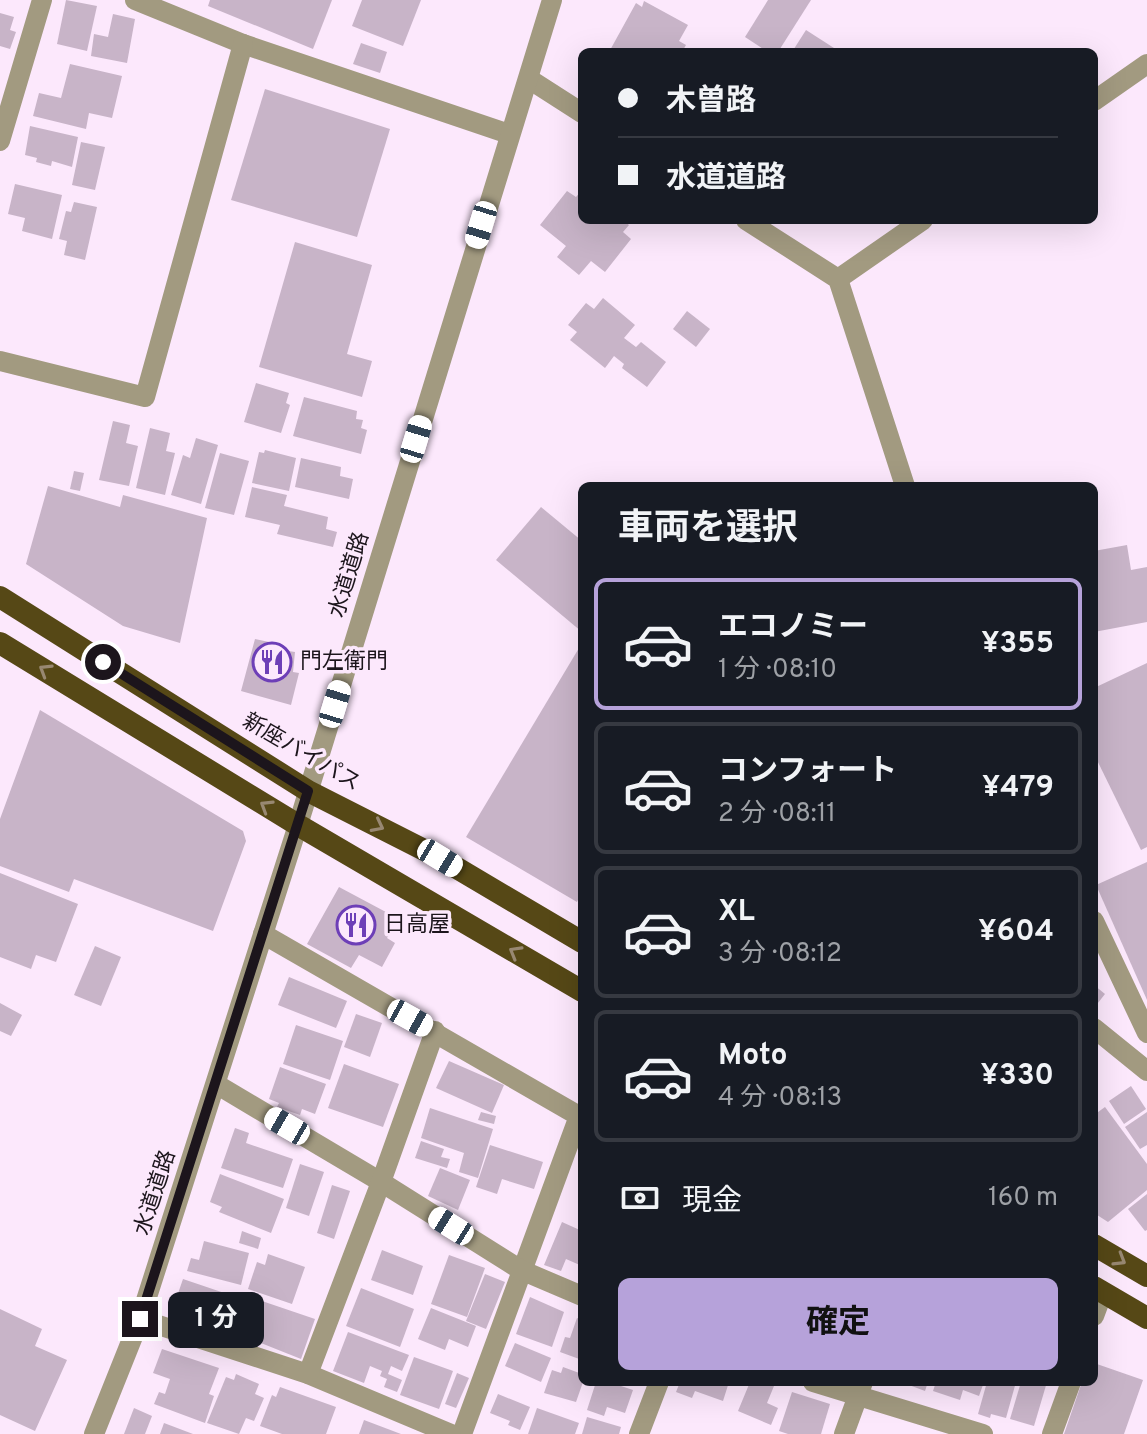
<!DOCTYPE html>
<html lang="ja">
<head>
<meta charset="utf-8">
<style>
  body { margin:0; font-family:Overpass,"Noto Sans JP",sans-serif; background:#242831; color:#f1f3f6; height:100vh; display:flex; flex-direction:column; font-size:30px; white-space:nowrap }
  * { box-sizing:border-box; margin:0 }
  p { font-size:26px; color:#9ea1a6 }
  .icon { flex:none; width:44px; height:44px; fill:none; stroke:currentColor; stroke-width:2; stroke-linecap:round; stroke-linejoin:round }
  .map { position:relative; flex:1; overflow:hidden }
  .panel { position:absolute; left:578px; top:482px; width:520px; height:904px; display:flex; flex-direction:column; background:#171b24; border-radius:12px; box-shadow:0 8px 32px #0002 }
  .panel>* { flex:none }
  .top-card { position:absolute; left:578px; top:48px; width:520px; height:176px; border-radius:12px; box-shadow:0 8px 32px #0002; display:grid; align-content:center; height:176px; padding:0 40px; background:#171b24 }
  .end { position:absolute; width:36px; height:36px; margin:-18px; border:10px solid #1c151c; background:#fff; box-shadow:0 0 0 4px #fff }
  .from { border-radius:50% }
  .bubble { position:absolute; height:56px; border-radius:12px; background:#171b24; box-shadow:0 8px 32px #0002; font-size:26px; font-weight:700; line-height:56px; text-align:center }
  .car { position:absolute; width:24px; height:48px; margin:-24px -12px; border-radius:10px; box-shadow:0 0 6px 2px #0007; background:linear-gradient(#fff 24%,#345 0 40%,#fff 0 76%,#345 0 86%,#fff 0) }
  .top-card b { display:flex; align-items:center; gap:28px; height:76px; font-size:30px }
  .top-card b+b { border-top:2px solid #363941 }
  .top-card i { width:20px; height:20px; background:#f1f3f6 }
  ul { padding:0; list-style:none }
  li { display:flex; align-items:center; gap:24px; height:132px; margin:0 16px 12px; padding:0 24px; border:4px solid #363941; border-radius:12px }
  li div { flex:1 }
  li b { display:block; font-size:30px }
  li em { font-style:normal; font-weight:700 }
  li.selected { border-color:#b6a2da }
  li>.icon { width:72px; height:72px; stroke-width:1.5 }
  h2 { padding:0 40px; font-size:36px; line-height:96px }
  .pay { display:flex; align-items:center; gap:20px; height:88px; padding:0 40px; font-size:30px }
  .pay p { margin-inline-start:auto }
  .cta { display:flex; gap:16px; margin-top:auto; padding:16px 40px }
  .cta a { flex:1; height:92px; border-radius:12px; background:#b6a2da; color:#111; font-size:32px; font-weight:700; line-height:92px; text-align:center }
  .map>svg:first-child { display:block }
  .building { fill:#c8b4c8 }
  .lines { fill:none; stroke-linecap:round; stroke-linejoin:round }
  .minor { stroke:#a29a80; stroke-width:20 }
  .tertiary { stroke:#a29a80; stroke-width:20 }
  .trunk { stroke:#564816; stroke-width:22 }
  .oneway { stroke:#988872 }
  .route { stroke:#1c151c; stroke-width:10 }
  .labels { text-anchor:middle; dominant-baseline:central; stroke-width:7; stroke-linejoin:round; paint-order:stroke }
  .street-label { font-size:22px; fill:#1c151c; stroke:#fce8fc }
  .poi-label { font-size:22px; fill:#1c151c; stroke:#fce8fc; text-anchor:start }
</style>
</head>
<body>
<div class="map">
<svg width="1147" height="1434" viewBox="0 0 1147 1434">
  <rect width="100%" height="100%" fill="#fce8fc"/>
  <g class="building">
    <polygon points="66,0 97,6 87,51 57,44"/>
    <polygon points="210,0 332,0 313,49 208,6"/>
    <polygon points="362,0 421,0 403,46 352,26"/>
    <polygon points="768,0 811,0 778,52 768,52 745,37"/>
    <polygon points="644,1 688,25 679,41 686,45 682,52 609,52 636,3 642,7"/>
    <polygon points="0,13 14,17 10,30 16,32 10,49 0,46"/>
    <polygon points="113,14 135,19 127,63 91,56 94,34 108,37"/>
    <polygon points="806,30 834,48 831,52 792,52"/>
    <polygon points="361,43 387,52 380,73 353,64"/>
    <polygon points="70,64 122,76 112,118 89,113 86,129 33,116 39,93 61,98"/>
    <polygon points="265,89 390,129 357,237 231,200"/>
    <polygon points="30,126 78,137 72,167 52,161 51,166 36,162 37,158 25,155"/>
    <polygon points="81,142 105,147 95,190 72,185"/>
    <polygon points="15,184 62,195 52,239 22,231 25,218 8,214"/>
    <polygon points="582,190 582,220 623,220 629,225 623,232 631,239 605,272 591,261 579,275 557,257 566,246 540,225 567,191 576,197"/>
    <polygon points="74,202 97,207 85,260 64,255 67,241 59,239 66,211 71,212"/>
    <polygon points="295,242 372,265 347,354 372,361 362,397 259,367"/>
    <polygon points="603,298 635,325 624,338 636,347 641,342 666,362 647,387 622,368 624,364 614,356 605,368 570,340 577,332 568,325 586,303 594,309"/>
    <polygon points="687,311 710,329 696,347 673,329"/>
    <polygon points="256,383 289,393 286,403 290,405 281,433 244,422"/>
    <polygon points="304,397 357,411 356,419 363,420 361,428 367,430 361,454 293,436"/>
    <polygon points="113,421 130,425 126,443 138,446 129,486 99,480"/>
    <polygon points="150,428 170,433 166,451 175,453 165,495 136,488"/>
    <polygon points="196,438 218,445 201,504 171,495 183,455 190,458"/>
    <polygon points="265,450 296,458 289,491 252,483 259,452 264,453"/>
    <polygon points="220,453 249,461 234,515 205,508"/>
    <polygon points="301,458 341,467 340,476 353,479 349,499 295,487"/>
    <polygon points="74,471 84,473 80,491 70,489"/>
    <polygon points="48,486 120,507 123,495 207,518 180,643 123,626 26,564"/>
    <polygon points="252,487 287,495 284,506 328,517 326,529 337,532 333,547 277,534 280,525 245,517"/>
    <polygon points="541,507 582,541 582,632 496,560"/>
    <polygon points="1127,545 1131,570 1147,567 1147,622 1094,632 1094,551"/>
    <polygon points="255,639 283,645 282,650 295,652 293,672 299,673 291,705 241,691"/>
    <polygon points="579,648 582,650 582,891 577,902 466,837"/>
    <polygon points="1147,663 1147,847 1141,850 1094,754 1094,688"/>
    <polygon points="40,710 243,831 246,841 213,931 74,879 69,892 0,866 0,819"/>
    <polygon points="1147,862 1147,1000 1096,885"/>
    <polygon points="0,873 78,904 56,962 36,955 31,969 0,957"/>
    <polygon points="339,887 399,919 387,938 395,943 382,967 359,955 351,968 307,944"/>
    <polygon points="95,946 121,957 101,1006 74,995"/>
    <polygon points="289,977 347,1001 336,1028 278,1005"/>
    <polygon points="1094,985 1105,994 1094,1008"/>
    <polygon points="0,1003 22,1015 11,1036 0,1031"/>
    <polygon points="356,1014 382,1023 370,1057 344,1047"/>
    <polygon points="296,1025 343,1041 330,1080 283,1064"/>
    <polygon points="449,1061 504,1085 492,1113 436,1088"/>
    <polygon points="344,1064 399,1084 383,1127 328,1108"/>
    <polygon points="280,1067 326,1084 315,1114 302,1109 300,1115 277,1107 279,1103 269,1099"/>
    <polygon points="1131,1086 1146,1109 1124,1124 1109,1101"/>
    <polygon points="1105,1107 1147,1164 1147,1190 1108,1222 1094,1213 1094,1115"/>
    <polygon points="430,1108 493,1129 478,1178 459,1172 464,1153 421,1138"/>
    <polygon points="481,1112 496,1116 494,1124 478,1120"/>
    <polygon points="1147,1112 1147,1145 1140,1149 1125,1127"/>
    <polygon points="235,1128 249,1133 246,1143 293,1159 283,1188 221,1168"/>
    <polygon points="421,1141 444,1149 441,1157 450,1159 447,1168 415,1158"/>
    <polygon points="490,1145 543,1162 534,1189 502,1179 497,1194 476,1187"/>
    <polygon points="300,1164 324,1172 309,1216 286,1208"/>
    <polygon points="440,1168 470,1180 458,1210 428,1196"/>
    <polygon points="220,1174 284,1199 271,1233 219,1212 222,1207 210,1202"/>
    <polygon points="332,1185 350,1191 334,1239 317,1233"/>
    <polygon points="1147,1194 1147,1230 1145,1231 1128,1209"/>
    <polygon points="562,1222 582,1231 582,1266 566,1259 561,1271 544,1265"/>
    <polygon points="242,1231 261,1238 258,1249 239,1243"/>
    <polygon points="204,1241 249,1253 241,1285 187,1271 191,1258 199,1260"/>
    <polygon points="382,1250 423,1266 413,1295 371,1280"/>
    <polygon points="268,1254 305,1267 292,1304 248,1289 257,1262 265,1265"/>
    <polygon points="449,1255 485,1268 467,1317 431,1304"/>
    <polygon points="485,1274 505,1282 486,1329 466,1321"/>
    <polygon points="183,1279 245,1300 238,1320 231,1317 227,1330 176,1313 173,1308"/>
    <polygon points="361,1288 414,1309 400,1347 346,1326"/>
    <polygon points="530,1297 564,1312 552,1347 516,1334"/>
    <polygon points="256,1299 315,1319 301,1359 241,1335"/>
    <polygon points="431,1308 476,1326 468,1347 449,1339 445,1350 418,1339"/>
    <polygon points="0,1309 42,1329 35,1346 67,1360 35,1431 0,1415"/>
    <polygon points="577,1318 582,1320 582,1360 560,1352 565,1337 570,1338"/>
    <polygon points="348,1332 409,1355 402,1371 391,1366 388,1374 402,1380 397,1392 384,1387 387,1379 380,1376 382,1371 370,1366 364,1383 333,1371"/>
    <polygon points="515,1343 551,1358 541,1382 505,1366"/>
    <polygon points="162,1349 219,1368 209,1394 214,1396 205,1423 154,1404 159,1392 165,1394 170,1379 153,1373"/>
    <polygon points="414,1357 453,1371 439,1409 400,1395"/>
    <polygon points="1094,1363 1143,1380 1124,1434 1064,1434 1082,1382 1094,1382"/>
    <polygon points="563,1367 582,1374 583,1382 576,1402 544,1393 552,1370 561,1373"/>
    <polygon points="457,1373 469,1378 456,1408 445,1404"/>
    <polygon points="236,1374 259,1384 255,1394 264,1398 254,1421 246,1418 239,1434 207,1423 226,1377 234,1380"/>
    <polygon points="596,1382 609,1382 633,1390 625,1413 607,1407 604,1416 587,1410"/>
    <polygon points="680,1382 729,1382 723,1401 695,1391 692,1398 676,1392"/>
    <polygon points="750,1382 762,1382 774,1386 767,1403 778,1408 771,1425 738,1411"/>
    <polygon points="901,1382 928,1382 925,1391"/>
    <polygon points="936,1382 984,1382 979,1396 963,1390 960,1400 933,1391"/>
    <polygon points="987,1382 1016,1382 1006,1418 991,1414 990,1418 978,1414"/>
    <polygon points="1021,1382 1047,1382 1034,1426 1010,1419"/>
    <polygon points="280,1387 336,1407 326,1434 282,1434 260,1426 272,1395 276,1397"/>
    <polygon points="792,1392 830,1404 821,1434 788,1434 779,1431"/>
    <polygon points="498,1394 530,1407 520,1430 508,1425 510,1421 490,1413"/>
    <polygon points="134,1408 152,1416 145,1434 124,1434"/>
    <polygon points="537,1408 579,1423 575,1434 528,1434"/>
    <polygon points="587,1417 621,1427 619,1434 582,1434"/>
    <polygon points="364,1420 401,1434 359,1434"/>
    <polygon points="164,1423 193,1434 160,1434"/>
  </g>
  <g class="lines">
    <g class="minor">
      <polyline points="135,0 243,44 509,134"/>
      <polyline points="529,79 582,113"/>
      <polyline points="1094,101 1147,64"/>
      <polyline points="0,141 42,0"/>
      <polyline points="746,220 838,279 905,486"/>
      <polyline points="838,279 923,220"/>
      <polyline points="0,361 145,397 243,44"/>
      <polyline points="1094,921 1147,1033"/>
      <polyline points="263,934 579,1116 462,1434"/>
      <polyline points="1094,1028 1147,1071"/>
      <polyline points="216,1084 381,1182 521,1270 582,1296"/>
      <polyline points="1094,1316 1103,1292"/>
      <polyline points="140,1319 308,1374 451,1434"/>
      <polyline points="308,1374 381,1182 435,1031"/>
      <polyline points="813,1382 983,1434"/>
      <polyline points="639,1434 659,1382"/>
      <polyline points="844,1434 863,1382"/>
      <polyline points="1052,1434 1071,1382"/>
    </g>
    <polyline class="tertiary" points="94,1434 140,1319 298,825 552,0"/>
    <g class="trunk">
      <polyline points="0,597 308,791 440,858 582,942"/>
      <polyline points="0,643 298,825 582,991"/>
      <polyline points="1094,1245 1147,1276"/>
      <polyline points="1094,1287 1147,1318"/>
    </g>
  </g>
  <defs><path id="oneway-chevron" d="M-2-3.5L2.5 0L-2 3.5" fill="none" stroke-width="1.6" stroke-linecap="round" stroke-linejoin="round" transform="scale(2)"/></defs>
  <g class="oneway">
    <use href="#oneway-chevron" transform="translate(45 670) rotate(-148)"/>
    <use href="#oneway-chevron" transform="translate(266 806) rotate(-148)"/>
    <use href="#oneway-chevron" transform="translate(378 826) rotate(27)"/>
    <use href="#oneway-chevron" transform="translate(515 952) rotate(-150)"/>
    <use href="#oneway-chevron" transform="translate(1120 1260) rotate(31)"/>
  </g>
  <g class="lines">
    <polyline class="route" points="103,662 308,791 140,1319"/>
  </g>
  <defs>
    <g id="restaurant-ring" transform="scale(2)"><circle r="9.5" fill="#fce8fc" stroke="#6d3fb7" stroke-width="1.5"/><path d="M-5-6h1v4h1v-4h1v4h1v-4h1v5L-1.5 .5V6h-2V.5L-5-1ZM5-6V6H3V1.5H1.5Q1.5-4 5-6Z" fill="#6d3fb7"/></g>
  </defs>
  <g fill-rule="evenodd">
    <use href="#restaurant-ring" x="272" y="662"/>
    <use href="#restaurant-ring" x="356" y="925"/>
  </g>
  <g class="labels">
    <g class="street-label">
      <text transform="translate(350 575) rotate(-73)">水道道路</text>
      <text transform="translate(301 753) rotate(30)">新座バイパス</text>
      <text transform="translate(156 1193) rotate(-72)">水道道路</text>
    </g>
    <g class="poi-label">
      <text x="300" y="662">門左衛門</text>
      <text x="384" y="925">日高屋</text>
    </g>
  </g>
</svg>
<i class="end from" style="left:103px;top:662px"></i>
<i class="end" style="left:140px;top:1319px"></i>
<div class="bubble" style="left:168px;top:1292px;width:96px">1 分</div>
<i class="car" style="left:481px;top:225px;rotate:197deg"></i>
<i class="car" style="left:416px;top:439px;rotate:17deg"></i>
<i class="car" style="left:335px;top:704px;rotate:17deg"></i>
<i class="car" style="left:440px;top:858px;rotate:121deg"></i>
<i class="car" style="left:410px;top:1018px;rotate:119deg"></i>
<i class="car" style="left:287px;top:1126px;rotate:300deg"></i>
<i class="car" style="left:451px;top:1226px;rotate:302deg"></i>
<div class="top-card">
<b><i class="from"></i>木曽路</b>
<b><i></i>水道道路</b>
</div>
<section class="panel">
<h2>車両を選択</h2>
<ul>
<li class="selected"><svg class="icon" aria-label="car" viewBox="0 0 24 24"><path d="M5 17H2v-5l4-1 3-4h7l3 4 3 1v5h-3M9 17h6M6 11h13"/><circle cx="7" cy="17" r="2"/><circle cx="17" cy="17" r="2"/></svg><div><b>エコノミー</b><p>1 分 · 08:10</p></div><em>¥355</em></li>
<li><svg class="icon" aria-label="car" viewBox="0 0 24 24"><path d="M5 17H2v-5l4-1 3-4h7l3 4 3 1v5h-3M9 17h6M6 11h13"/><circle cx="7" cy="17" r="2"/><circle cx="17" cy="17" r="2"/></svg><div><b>コンフォート</b><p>2 分 · 08:11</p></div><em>¥479</em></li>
<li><svg class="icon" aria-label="car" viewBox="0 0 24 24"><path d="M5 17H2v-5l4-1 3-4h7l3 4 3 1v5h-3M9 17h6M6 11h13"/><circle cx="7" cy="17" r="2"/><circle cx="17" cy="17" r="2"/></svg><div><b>XL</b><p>3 分 · 08:12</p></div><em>¥604</em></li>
<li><svg class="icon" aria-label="car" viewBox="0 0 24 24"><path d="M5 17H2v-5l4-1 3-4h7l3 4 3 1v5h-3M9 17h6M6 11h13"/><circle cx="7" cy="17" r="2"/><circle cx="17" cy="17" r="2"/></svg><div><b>Moto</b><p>4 分 · 08:13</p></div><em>¥330</em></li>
</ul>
<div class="pay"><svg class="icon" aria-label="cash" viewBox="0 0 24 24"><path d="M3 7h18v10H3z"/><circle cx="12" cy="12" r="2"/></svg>現金<p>160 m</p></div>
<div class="cta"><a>確定</a></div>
</section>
</div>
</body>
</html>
